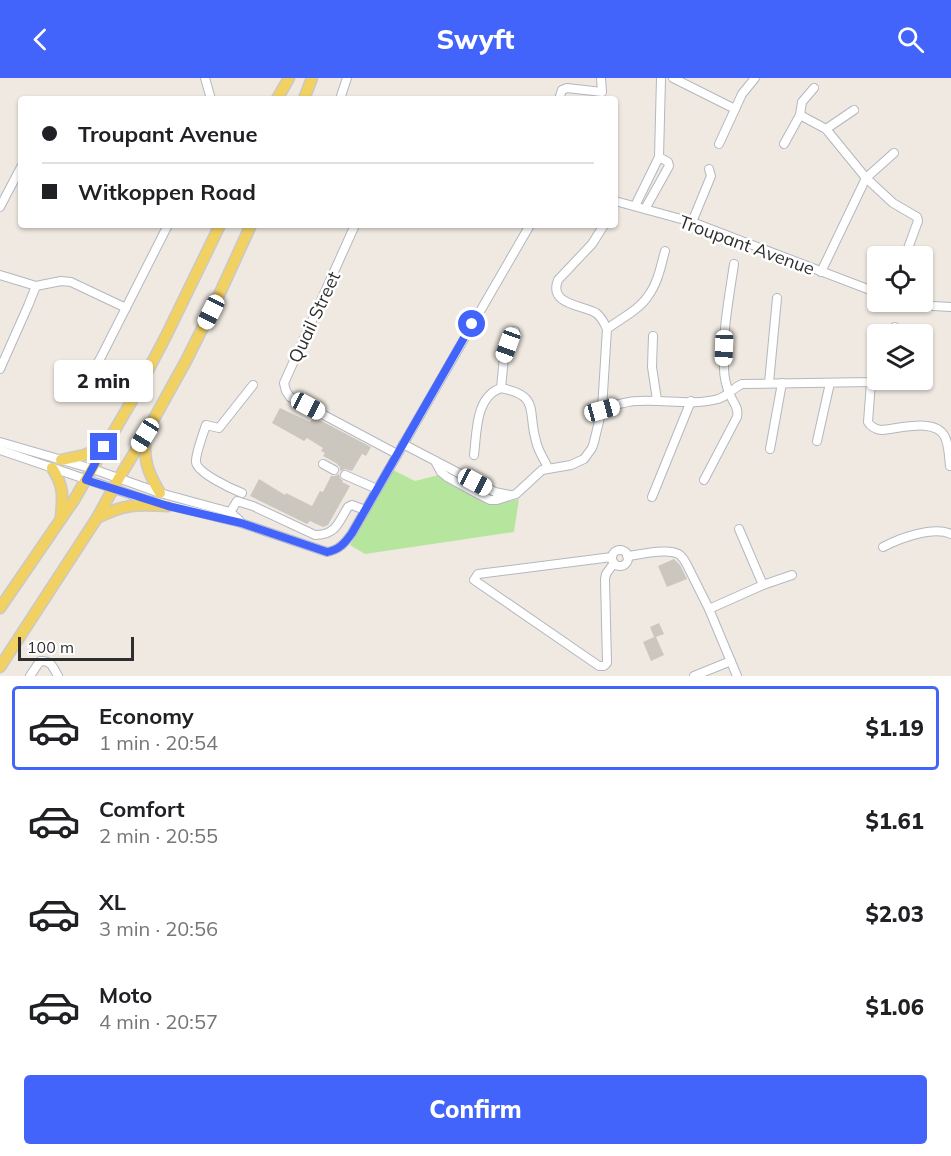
<!DOCTYPE html>
<html lang="en">
<head>
<meta charset="utf-8">
<style>
  body { margin:0; font-family:Mulish,sans-serif; background:#f6f6f6; color:#202124; height:100vh; display:flex; flex-direction:column; font-size:22px; white-space:nowrap }
  * { box-sizing:border-box; margin:0 }
  p { font-size:20px; color:#757577 }
  .icon { flex:none; width:33px; height:33px; fill:none; stroke:currentColor; stroke-width:2; stroke-linecap:round; stroke-linejoin:round }
  .map { position:relative; height:598px; overflow:hidden }
  .drawer { display:flex; flex-direction:column; background:#fff; flex:1 }
  .drawer>* { flex:none }
  .hud { position:absolute; left:18px; top:18px; width:600px; height:132px; border-radius:6px; box-shadow:0 2px 4px #0004; display:grid; align-content:center; height:132px; padding:0 24px; background:#fff }
  .controls { position:absolute; left:867px; top:168px; display:grid; gap:12px }
  .controls a { display:grid; place-items:center; width:66px; height:66px; border-radius:6px; background:#fff; box-shadow:0 2px 4px #0004; font-size:30px }
  .scale { position:absolute; left:18px; bottom:15px; width:116px; box-sizing:border-box; padding-left:6px; border:3px solid #2e2e2e; border-top:0; font-size:16px; line-height:21px; white-space:nowrap; color:#2e2e2e; -webkit-text-stroke:4px #fff; paint-order:stroke }
  .end { position:absolute; width:27px; height:27px; margin:-14px; border:8px solid #4264fb; background:#fff; box-shadow:0 0 0 3px #fff }
  .from { border-radius:50% }
  .bubble { position:absolute; height:42px; border-radius:6px; background:#fff; box-shadow:0 2px 4px #0004; font-size:20px; font-weight:800; line-height:42px; text-align:center }
  .car { position:absolute; width:18px; height:36px; margin:-18px -9px; border-radius:8px; box-shadow:0 0 4px 2px #0007; background:linear-gradient(#fff 24%,#345 0 40%,#fff 0 76%,#345 0 86%,#fff 0) }
  .hud b { display:flex; align-items:center; gap:21px; height:57px; font-size:22px }
  .hud b+b { border-top:2px solid #e0e0e0 }
  .hud i { width:15px; height:15px; background:#202124 }
  ul { padding:10px 0 0; list-style:none }
  li { display:flex; align-items:center; gap:18px; height:84px; margin:0 12px 9px; padding:0 12px; border:3px solid transparent; border-radius:6px }
  li div { flex:1 }
  li b { display:block; font-size:22px }
  li em { font-style:normal; font-weight:800 }
  li.on { border-color:#4264fb }
  li>.icon { width:54px; height:54px; stroke-width:1.5 }
  .action { display:flex; gap:12px; margin-top:auto; padding:12px 24px }
  .action a { flex:1; height:69px; border-radius:6px; background:#4264fb; color:#fff; font-size:24px; font-weight:800; line-height:69px; text-align:center }
  header { display:flex; justify-content:space-between; align-items:center; height:78px; padding:0 24px; background:#4264fb; color:#fff; font-size:27px; font-weight:800 }
  .map>svg:first-child { display:block }
  .green { fill:#b6e59e }
  .building { fill:#cbc7bf }
  .lines { fill:none; stroke-linecap:round; stroke-linejoin:round }
  .minor-casing { stroke:#b4b7c1; stroke-width:10 }
  .major-casing { stroke:#c9c9c9; stroke-width:13 }
  .minor { stroke:#fff; stroke-width:8 }
  .major { stroke:#f2d163; stroke-width:10 }
  .route { stroke:#4264fb; stroke-width:8 }
  .labels { text-anchor:middle; dominant-baseline:central; stroke-width:5; stroke-linejoin:round; paint-order:stroke }
  .street-label { font-size:18px; fill:#2e2e2e; stroke:#fff }
</style>
</head>
<body>
<header><svg class="icon" aria-label="back" viewBox="0 0 24 24"><path d="M15 5l-7 7 7 7"/></svg>Swyft<svg class="icon" aria-label="search" viewBox="0 0 24 24"><circle cx="10" cy="10" r="6"/><path d="M15 15l6 6"/></svg></header>
<div class="map">
<svg width="951" height="598" viewBox="0 0 951 598">
  <rect width="100%" height="100%" fill="#efe9e1"/>
  <polygon class="green" points="393,392 415,403 439,397 491,427 519,421 514,454 365,476 350,467"/>
  <g class="building">
    <polygon points="280,330 310,344 314,339 371,369 366,378 362,376 352,393 345,391 340,393 340,389 336,385 323,378 325,375 321,373 323,370 307,360 304,363 272,345"/>
    <polygon points="339,396 340,400 343,403 342,404 350,408 328,447 323,449 310,443 307,446 250,418 259,401 285,417 286,415 312,428 320,413 323,414 331,398 335,398"/>
    <polygon points="674,481 680,487 687,501 667,509 658,488"/>
    <polygon points="659,545 664,556 656,559 664,577 651,583 643,564 654,559 650,549"/>
  </g>
  <g class="lines">
    <g class="minor-casing">
      <g id="minor">
        <polyline points="205,0 211,21"/>
        <polyline points="673,0 735,31"/>
        <polyline points="340,21 347,0"/>
        <polyline points="559,21 562,12 567,10 602,14 601,0"/>
        <polyline points="800,37 826,51 866,100 893,125 917,139 918,143 907,173"/>
        <polyline points="826,51 854,32"/>
        <polyline points="719,66 742,16 755,0"/>
        <polyline points="784,66 800,37 802,24 814,10"/>
        <polyline points="615,123 692,144 878,215"/>
        <polyline points="635,128 659,79 661,0"/>
        <polyline points="0,129 21,89"/>
        <polyline points="645,131 669,88 668,84 659,79"/>
        <polyline points="692,144 711,98 709,91"/>
        <polyline points="355,147 284,305 286,313 290,319 397,376"/>
        <polyline points="821,194 866,100 894,75"/>
        <polyline points="0,197 36,208 28,228 0,291"/>
        <polyline points="36,208 61,203 71,204 126,230"/>
        <polyline points="900,224 915,227 951,229"/>
        <path d="M607,251C620,241 639,232 648,218C658,205 661,187 665,173"/>
        <polyline points="892,256 895,249"/>
        <polyline points="653,258 652,289 657,322"/>
        <path d="M871,304L868,344C871,349 875,351 881,352C898,351 936,339 945,359C949,368 949,379 950,388"/>
        <polyline points="769,305 777,220"/>
        <polyline points="501,310 504,279 515,253"/>
        <polyline points="73,314 92,293 100,281 168,147"/>
        <path d="M602,331C613,328 626,323 638,323C664,321 693,328 718,321C728,318 733,310 742,306L871,304L878,289"/>
        <polyline points="817,363 830,305"/>
        <polyline points="0,364 93,391 160,415 230,434 239,442"/>
        <polyline points="403,366 495,414 510,417"/>
        <polyline points="770,371 782,305"/>
        <path d="M0,372L144,421L241,445L327,474C339,472 345,465 352,455L530,147"/>
        <path d="M474,377C477,354 475,319 501,310C541,318 527,333 536,363C538,373 544,381 548,390"/>
        <path d="M435,383L441,394L447,399L482,418L490,422H497L516,416L542,392L571,387L584,381L592,370L594,364L602,331L607,251C604,245 602,239 596,235C583,227 548,227 558,202L592,166L604,147"/>
        <polyline points="323,386 334,392"/>
        <polyline points="345,397 377,411"/>
        <path d="M704,402L737,339C739,330 734,326 730,317C727,310 724,298 724,290C722,255 729,220 734,186"/>
        <path d="M242,415C232,411 197,395 196,384C195,378 204,353 206,347L219,350L253,307"/>
        <polyline points="652,419 691,323"/>
        <path d="M228,438L237,423L253,428L315,457C336,457 338,445 348,429L352,427L365,432"/>
        <polyline points="739,451 763,507"/>
        <path d="M883,469C900,460 933,448 951,456"/>
        <circle cx="620" cy="480" r="8"/>
        <path d="M627,478C640,477 669,469 680,477C682,479 685,483 686,485L709,531L737,598"/>
        <polyline points="612,479 478,496 474,502 599,588 604,588 607,585 605,501 606,496 614,485"/>
        <polyline points="709,531 763,507 792,497"/>
        <path d="M30,598L40,583C51,582 53,589 58,598"/>
        <polyline points="694,598 731,583"/>
      </g>
    </g>
    <g class="major-casing">
      <g id="major">
        <polyline points="277,21 289,0"/>
        <polyline points="304,21 312,0"/>
        <path d="M145,358C144,383 147,393 160,415"/>
        <polyline points="61,382 84,377 104,369"/>
        <path d="M52,390C64,408 63,418 61,439"/>
        <path d="M97,440C124,426 137,426 168,428"/>
        <polyline points="0,530 74,422 134,319 166,258 220,147"/>
        <polyline points="0,589 97,440 119,400 145,357 186,283 219,217 251,147"/>
      </g>
    </g>
    <use href="#minor" class="minor"/>
    <use href="#major" class="major"/>
  </g>
  <g class="lines">
    <path class="route" d="M104,369L86,402L168,428L241,445L327,474C339,472 345,465 352,455L472,246"/>
  </g>
  <g class="labels">
    <g class="street-label">
      <text transform="translate(747 167) rotate(20)">Troupant Avenue</text>
      <text transform="translate(314 239) rotate(-65)">Quail Street</text>
    </g>
  </g>
</svg>
<div class="controls">
<a><svg class="icon" aria-label="locate" viewBox="0 0 24 24"><circle cx="12" cy="12" r="6"/><path d="M12 2v4M12 18v4M2 12h4M18 12h4"/></svg></a>
<a><svg class="icon" aria-label="layers" viewBox="0 0 24 24"><path d="M12 4l9 5-9 5-9-5zM3 14l9 5 9-5"/></svg></a>
</div>
<div class="scale">100 m</div>
<i class="end from" style="left:472px;top:246px"></i>
<i class="end" style="left:104px;top:369px"></i>
<div class="bubble" style="left:54px;top:282px;width:99px">2 min</div>
<i class="car" style="left:211px;top:234px;rotate:207deg"></i>
<i class="car" style="left:508px;top:267px;rotate:200deg"></i>
<i class="car" style="left:724px;top:270px;rotate:182deg"></i>
<i class="car" style="left:308px;top:328px;rotate:118deg"></i>
<i class="car" style="left:602px;top:332px;rotate:75deg"></i>
<i class="car" style="left:145px;top:357px;rotate:212deg"></i>
<i class="car" style="left:475px;top:404px;rotate:118deg"></i>
<div class="hud">
<b><i class="from"></i>Troupant Avenue</b>
<b><i></i>Witkoppen Road</b>
</div>
</div>
<section class="drawer">
<ul>
<li class="on"><svg class="icon" aria-label="car" viewBox="0 0 24 24"><path d="M5 17H2v-5l4-1 3-4h7l3 4 3 1v5h-3M9 17h6M6 11h13"/><circle cx="7" cy="17" r="2"/><circle cx="17" cy="17" r="2"/></svg><div><b>Economy</b><p>1 min · 20:54</p></div><em>$1.19</em></li>
<li><svg class="icon" aria-label="car" viewBox="0 0 24 24"><path d="M5 17H2v-5l4-1 3-4h7l3 4 3 1v5h-3M9 17h6M6 11h13"/><circle cx="7" cy="17" r="2"/><circle cx="17" cy="17" r="2"/></svg><div><b>Comfort</b><p>2 min · 20:55</p></div><em>$1.61</em></li>
<li><svg class="icon" aria-label="car" viewBox="0 0 24 24"><path d="M5 17H2v-5l4-1 3-4h7l3 4 3 1v5h-3M9 17h6M6 11h13"/><circle cx="7" cy="17" r="2"/><circle cx="17" cy="17" r="2"/></svg><div><b>XL</b><p>3 min · 20:56</p></div><em>$2.03</em></li>
<li><svg class="icon" aria-label="car" viewBox="0 0 24 24"><path d="M5 17H2v-5l4-1 3-4h7l3 4 3 1v5h-3M9 17h6M6 11h13"/><circle cx="7" cy="17" r="2"/><circle cx="17" cy="17" r="2"/></svg><div><b>Moto</b><p>4 min · 20:57</p></div><em>$1.06</em></li>
</ul>
<div class="action"><a>Confirm</a></div>
</section>
</body>
</html>
